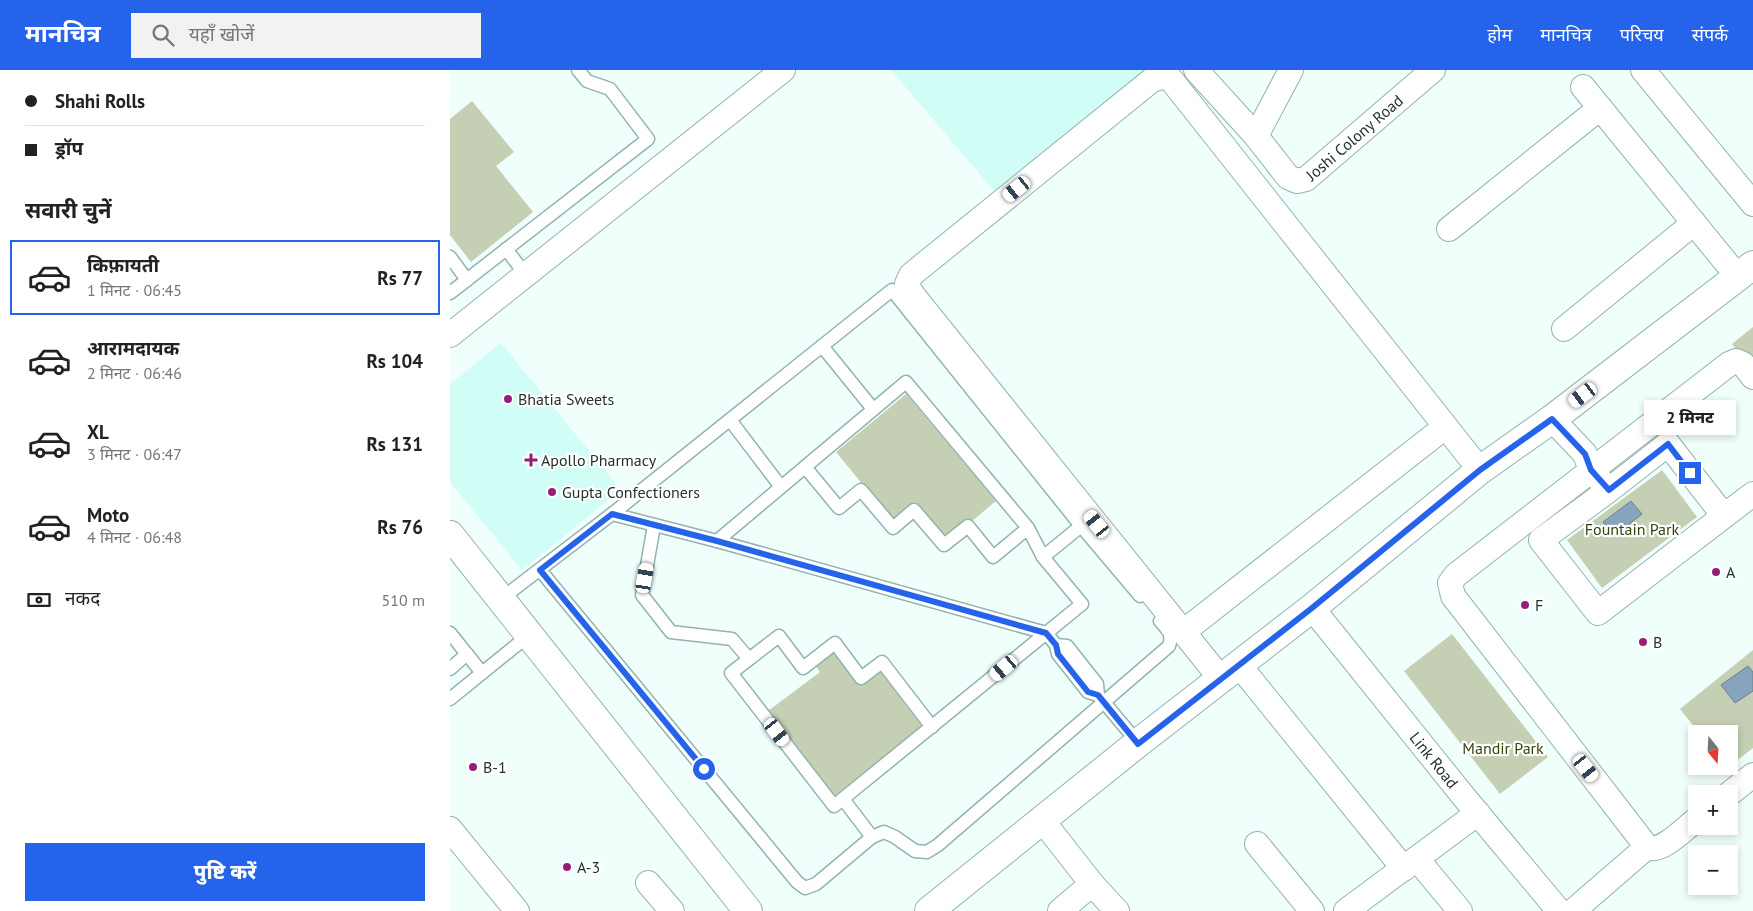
<!DOCTYPE html>
<html lang="hi">
<head>
<meta charset="utf-8">
<style>
  body { margin:0; font-family:"PT Sans","Noto Sans Devanagari",sans-serif; background:#f2f2f2; color:#222; height:100vh; display:flex; flex-direction:column; font-size:19px; white-space:nowrap }
  * { box-sizing:border-box; margin:0 }
  p { font-size:16px; color:#767676 }
  .icon { flex:none; width:28px; height:28px; fill:none; stroke:currentColor; stroke-width:2; stroke-linecap:round; stroke-linejoin:round }
  .map { position:relative; flex:1; overflow:hidden }
  .details { display:flex; flex-direction:column; background:#fff; width:450px }
  .details>* { flex:none }
  .banner { display:grid; align-content:center; height:110px; padding:0 25px; background:#fff }
  .needle { width:32px; rotate:162deg }
  .controls { position:absolute; left:1238px; top:655px; display:grid; gap:10px }
  .controls a { display:grid; place-items:center; width:50px; height:50px; border-radius:0px; background:#fff; box-shadow:0 2px 8px #0003; font-size:25px }
  .end { position:absolute; width:22px; height:22px; margin:-11px; border:6px solid #2563eb; background:#fff; box-shadow:0 0 0 2px #fff }
  .from { border-radius:50% }
  .bubble { position:absolute; height:35px; border-radius:0px; background:#fff; box-shadow:0 2px 8px #0003; font-size:16px; font-weight:800; line-height:35px; text-align:center }
  .car { position:absolute; width:15px; height:30px; margin:-15px -8px; border-radius:6px; box-shadow:0 0 4px 1px #0007; background:linear-gradient(#fff 24%,#345 0 40%,#fff 0 76%,#345 0 86%,#fff 0) }
  .banner b { display:flex; align-items:center; gap:18px; height:48px; font-size:19px }
  .banner b+b { border-top:1px solid #e0e0e0 }
  .banner i { width:12px; height:12px; background:#222 }
  ul { padding:0; list-style:none }
  li { display:flex; align-items:center; gap:15px; height:75px; margin:0 10px 8px; padding:0 15px; border:2px solid transparent; border-radius:0px }
  li div { flex:1 }
  li b { display:block; font-size:19px }
  li em { font-style:normal; font-weight:800 }
  li.selected { border-color:#2563eb }
  li>.icon { width:45px; height:45px; stroke-width:1.5 }
  h2 { padding:0 25px; font-size:22px; line-height:60px }
  .pay { display:flex; align-items:center; gap:12px; height:55px; padding:0 25px; font-size:19px }
  .pay p { margin-inline-start:auto }
  .button { display:flex; gap:10px; margin-top:auto; padding:10px 25px }
  .button a { flex:1; height:58px; border-radius:0px; background:#2563eb; color:#fff; font-size:20px; font-weight:800; line-height:58px; text-align:center }
  header { display:flex; align-items:center; gap:30px; box-sizing:border-box; height:70px; padding:0 25px; background:#2563eb; color:#fff }
  header strong { font-size:24px }
  nav { display:flex; gap:28px; margin-inline-start:auto; font-size:18px }
  .search { width:350px; height:45px; background:#f2f2f2; display:flex; align-items:center; gap:12px; box-sizing:border-box; padding:0 18px; border-radius:0px; color:#767676; font-size:19px }
  main { display:flex; flex:1; min-height:0 }
  .map>svg:first-child { display:block }
  .built { fill:#d0fdf6 }
  .green { fill:#c4cfb3 }
  .water { fill:#87a3bd; stroke:#698192 }
  .lines { fill:none; stroke-linecap:round; stroke-linejoin:round }
  .lane-casing { stroke:#92b3ae; stroke-width:15 }
  .street-casing { stroke:#92b3ae; stroke-width:26 }
  .secondary-casing { stroke:#92b3ae; stroke-width:30 }
  .lane { stroke:#fff; stroke-width:12 }
  .street { stroke:#fff; stroke-width:24 }
  .secondary { stroke:#fff; stroke-width:28 }
  .route { stroke:#2563eb; stroke-width:6 }
  .poi-dot { fill:#961e79; stroke:#fff; stroke-width:2 }
  .labels { text-anchor:middle; dominant-baseline:central; stroke-width:4.5; stroke-linejoin:round; paint-order:stroke }
  .street-label { font-size:16px; fill:#23312f; stroke:#fff }
  .poi-label { font-size:16px; fill:#23312f; stroke:#fff; text-anchor:start }
  .park-label { font-size:16px; fill:#35440d; stroke:#fff }
</style>
</head>
<body>
<header>
<strong>मानचित्र</strong>
<div class="search"><svg class="icon" aria-label="search" viewBox="0 0 24 24"><circle cx="10" cy="10" r="6"/><path d="M15 15l6 6"/></svg>यहाँ खोजें</div>
<nav><a>होम</a><a>मानचित्र</a><a>परिचय</a><a>संपर्क</a></nav>
</header>
<main>
<section class="details">
<div class="banner">
<b><i class="from"></i>Shahi Rolls</b>
<b><i></i>ड्रॉप</b>
</div>
<h2>सवारी चुनें</h2>
<ul>
<li class="selected"><svg class="icon" aria-label="car" viewBox="0 0 24 24"><path d="M5 17H2v-5l4-1 3-4h7l3 4 3 1v5h-3M9 17h6M6 11h13"/><circle cx="7" cy="17" r="2"/><circle cx="17" cy="17" r="2"/></svg><div><b>किफ़ायती</b><p>1 मिनट · 06:45</p></div><em>Rs 77</em></li>
<li><svg class="icon" aria-label="car" viewBox="0 0 24 24"><path d="M5 17H2v-5l4-1 3-4h7l3 4 3 1v5h-3M9 17h6M6 11h13"/><circle cx="7" cy="17" r="2"/><circle cx="17" cy="17" r="2"/></svg><div><b>आरामदायक</b><p>2 मिनट · 06:46</p></div><em>Rs 104</em></li>
<li><svg class="icon" aria-label="car" viewBox="0 0 24 24"><path d="M5 17H2v-5l4-1 3-4h7l3 4 3 1v5h-3M9 17h6M6 11h13"/><circle cx="7" cy="17" r="2"/><circle cx="17" cy="17" r="2"/></svg><div><b>XL</b><p>3 मिनट · 06:47</p></div><em>Rs 131</em></li>
<li><svg class="icon" aria-label="car" viewBox="0 0 24 24"><path d="M5 17H2v-5l4-1 3-4h7l3 4 3 1v5h-3M9 17h6M6 11h13"/><circle cx="7" cy="17" r="2"/><circle cx="17" cy="17" r="2"/></svg><div><b>Moto</b><p>4 मिनट · 06:48</p></div><em>Rs 76</em></li>
</ul>
<div class="pay"><svg class="icon" aria-label="cash" viewBox="0 0 24 24"><path d="M3 7h18v10H3z"/><circle cx="12" cy="12" r="2"/></svg>नकद<p>510 m</p></div>
<div class="button"><a>पुष्टि करें</a></div>
</section>
<div class="map">
<svg width="1303" height="841" viewBox="0 0 1303 841">
  <rect width="100%" height="100%" fill="#f1fffc"/>
  <g class="built">
    <polygon points="441,0 701,0 545,122"/>
    <polygon points="51,273 171,420 72,500 0,412 0,314"/>
  </g>
  <g class="green">
    <polygon points="22,31 64,82 46,96 83,142 21,192 0,165 0,49"/>
    <polygon points="1303,257 1303,300 1282,274"/>
    <polygon points="456,324 546,431 498,471 465,432 442,450 386,382"/>
    <polygon points="1212,400 1247,447 1152,518 1117,470"/>
    <polygon points="1002,564 1098,687 1050,724 954,601"/>
    <polygon points="385,579 410,612 428,598 474,659 383,727 318,641 370,602 364,594"/>
    <polygon points="1303,580 1303,678 1277,698 1276,696 1279,696 1279,664 1250,664 1230,639"/>
  </g>
  <g class="water">
    <polygon points="1181,431 1192,444 1164,466 1153,452"/>
    <polygon points="1298,596 1303,602 1303,621 1285,633 1271,615"/>
  </g>
  <g class="lines">
    <g class="lane-casing">
      <g id="lane">
        <polyline points="56,179 76,205"/>
        <polyline points="0,187 17,210"/>
        <polyline points="0,223 198,69 160,19 137,11 128,0"/>
        <polyline points="372,276 423,339"/>
        <polyline points="280,350 331,417"/>
        <polyline points="355,397 389,438 411,420 443,458 464,440 494,475 518,456 543,487 578,458"/>
        <polyline points="162,444 267,471 596,563 606,575"/>
        <polyline points="204,455 192,525 221,562 282,569 299,589"/>
        <polyline points="267,471 456,312 578,458 593,487 632,534 384,736 281,603 329,566 353,598 385,573 411,608 432,592 482,657"/>
        <polyline points="593,487 631,456"/>
        <path d="M90,500L347,812L355,818L366,814L422,767L434,762L445,767L465,781L477,782L488,775L719,576C723,564 718,560 710,551"/>
        <polyline points="51,529 162,444 442,220 631,456 690,526"/>
        <polyline points="0,563 32,603"/>
        <polyline points="0,599 17,584"/>
        <polyline points="648,625 647,614 617,576 606,575 608,584 638,622 648,625 688,673"/>
        <polyline points="0,629 79,565"/>
        <polyline points="393,729 422,767"/>
      </g>
    </g>
    <g class="street-casing">
      <g id="street">
        <path id="s1" d="M746,0L806,66L838,107L847,111L856,109L983,0"/>
        <polyline points="1193,0 1303,134"/>
        <polyline points="1133,17 1288,207"/>
        <polyline points="806,66 841,0"/>
        <polyline points="999,159 1150,38"/>
        <polyline points="1114,259 1244,153"/>
        <polyline points="0,265 333,0"/>
        <polyline points="1102,349 1135,384 1141,400 1159,420 1091,470 1148,543 1274,446 1218,374 1159,420"/>
        <polyline points="1274,446 1303,424"/>
        <path id="s2" d="M862,538L1014,727L1109,841"/>
        <polyline points="733,562 995,357"/>
        <polyline points="789,595 954,799"/>
        <polyline points="771,609 462,224 457,214 461,205 702,10 712,7 719,7 1030,400"/>
        <polyline points="1279,724 1303,705"/>
        <polyline points="592,750 642,814 667,841"/>
        <path d="M1246,750C1235,758 1211,784 1197,777L1003,526L1000,513L1006,505L1279,294L1286,291L1293,294L1303,307"/>
        <polyline points="0,759 67,841"/>
        <polyline points="807,774 862,841"/>
        <polyline points="967,789 1010,841"/>
        <polyline points="198,813 222,841"/>
        <polyline points="610,841 642,814"/>
        <polyline points="896,841 1028,743"/>
        <polyline points="1123,841 1197,777"/>
      </g>
    </g>
    <g class="secondary-casing">
      <g id="secondary">
        <polyline points="0,465 298,841"/>
        <polyline points="479,841 688,673 862,538 1030,400 1102,349 1303,195"/>
      </g>
    </g>
    <use href="#lane" class="lane"/>
    <use href="#street" class="street"/>
    <use href="#secondary" class="secondary"/>
  </g>
  <g class="lines">
    <polyline class="route" points="254,699 90,500 162,444 267,471 596,563 606,575 608,584 638,622 648,625 688,674 862,538 1030,400 1102,349 1135,384 1141,400 1159,420 1218,374 1240,403"/>
  </g>
  <g class="poi-dot">
    <circle cx="58" cy="329" r="5"/>
    <path d="M78.5 382.5h5v5h5v5h-5v5h-5v-5h-5v-5h5z"/>
    <circle cx="102" cy="422" r="5"/>
    <circle cx="1266" cy="502" r="5"/>
    <circle cx="1075" cy="535" r="5"/>
    <circle cx="1193" cy="572" r="5"/>
    <circle cx="23" cy="697" r="5"/>
    <circle cx="117" cy="797" r="5"/>
  </g>
  <g class="labels">
    <g class="street-label">
      <text stroke="none"><textPath href="#s1" startOffset="224">Joshi Colony Road</textPath></text>
      <text stroke="none"><textPath href="#s2" startOffset="195">Link Road</textPath></text>
    </g>
    <g class="poi-label">
      <text x="68" y="329">Bhatia Sweets</text>
      <text x="91" y="390">Apollo Pharmacy</text>
      <text x="112" y="422">Gupta Confectioners</text>
      <text x="1276" y="502">A</text>
      <text x="1085" y="535">F</text>
      <text x="1203" y="572">B</text>
      <text x="33" y="697">B-1</text>
      <text x="127" y="797">A-3</text>
    </g>
    <g class="park-label">
      <text x="1182" y="459">Fountain Park</text>
      <text x="1053" y="678">Mandir Park</text>
    </g>
  </g>
</svg>
<div class="controls">
<a><svg class="needle" viewBox="-14 -14 28 28"><path d="M0-13l5 13h-10z" fill="#e53935"/><path d="M0 13l5-13h-10z" fill="#767676"/></svg></a>
<a>+</a>
<a>−</a>
</div>
<i class="end from" style="left:254px;top:699px"></i>
<i class="end" style="left:1240px;top:403px"></i>
<div class="bubble" style="left:1194px;top:330px;width:92px">2 मिनट</div>
<i class="car" style="left:567px;top:119px;rotate:231deg"></i>
<i class="car" style="left:1133px;top:325px;rotate:233deg"></i>
<i class="car" style="left:647px;top:454px;rotate:321deg"></i>
<i class="car" style="left:195px;top:508px;rotate:10deg"></i>
<i class="car" style="left:554px;top:598px;rotate:230deg"></i>
<i class="car" style="left:327px;top:662px;rotate:143deg"></i>
<i class="car" style="left:1136px;top:698px;rotate:142deg"></i>
</div>
</main>
</body>
</html>
